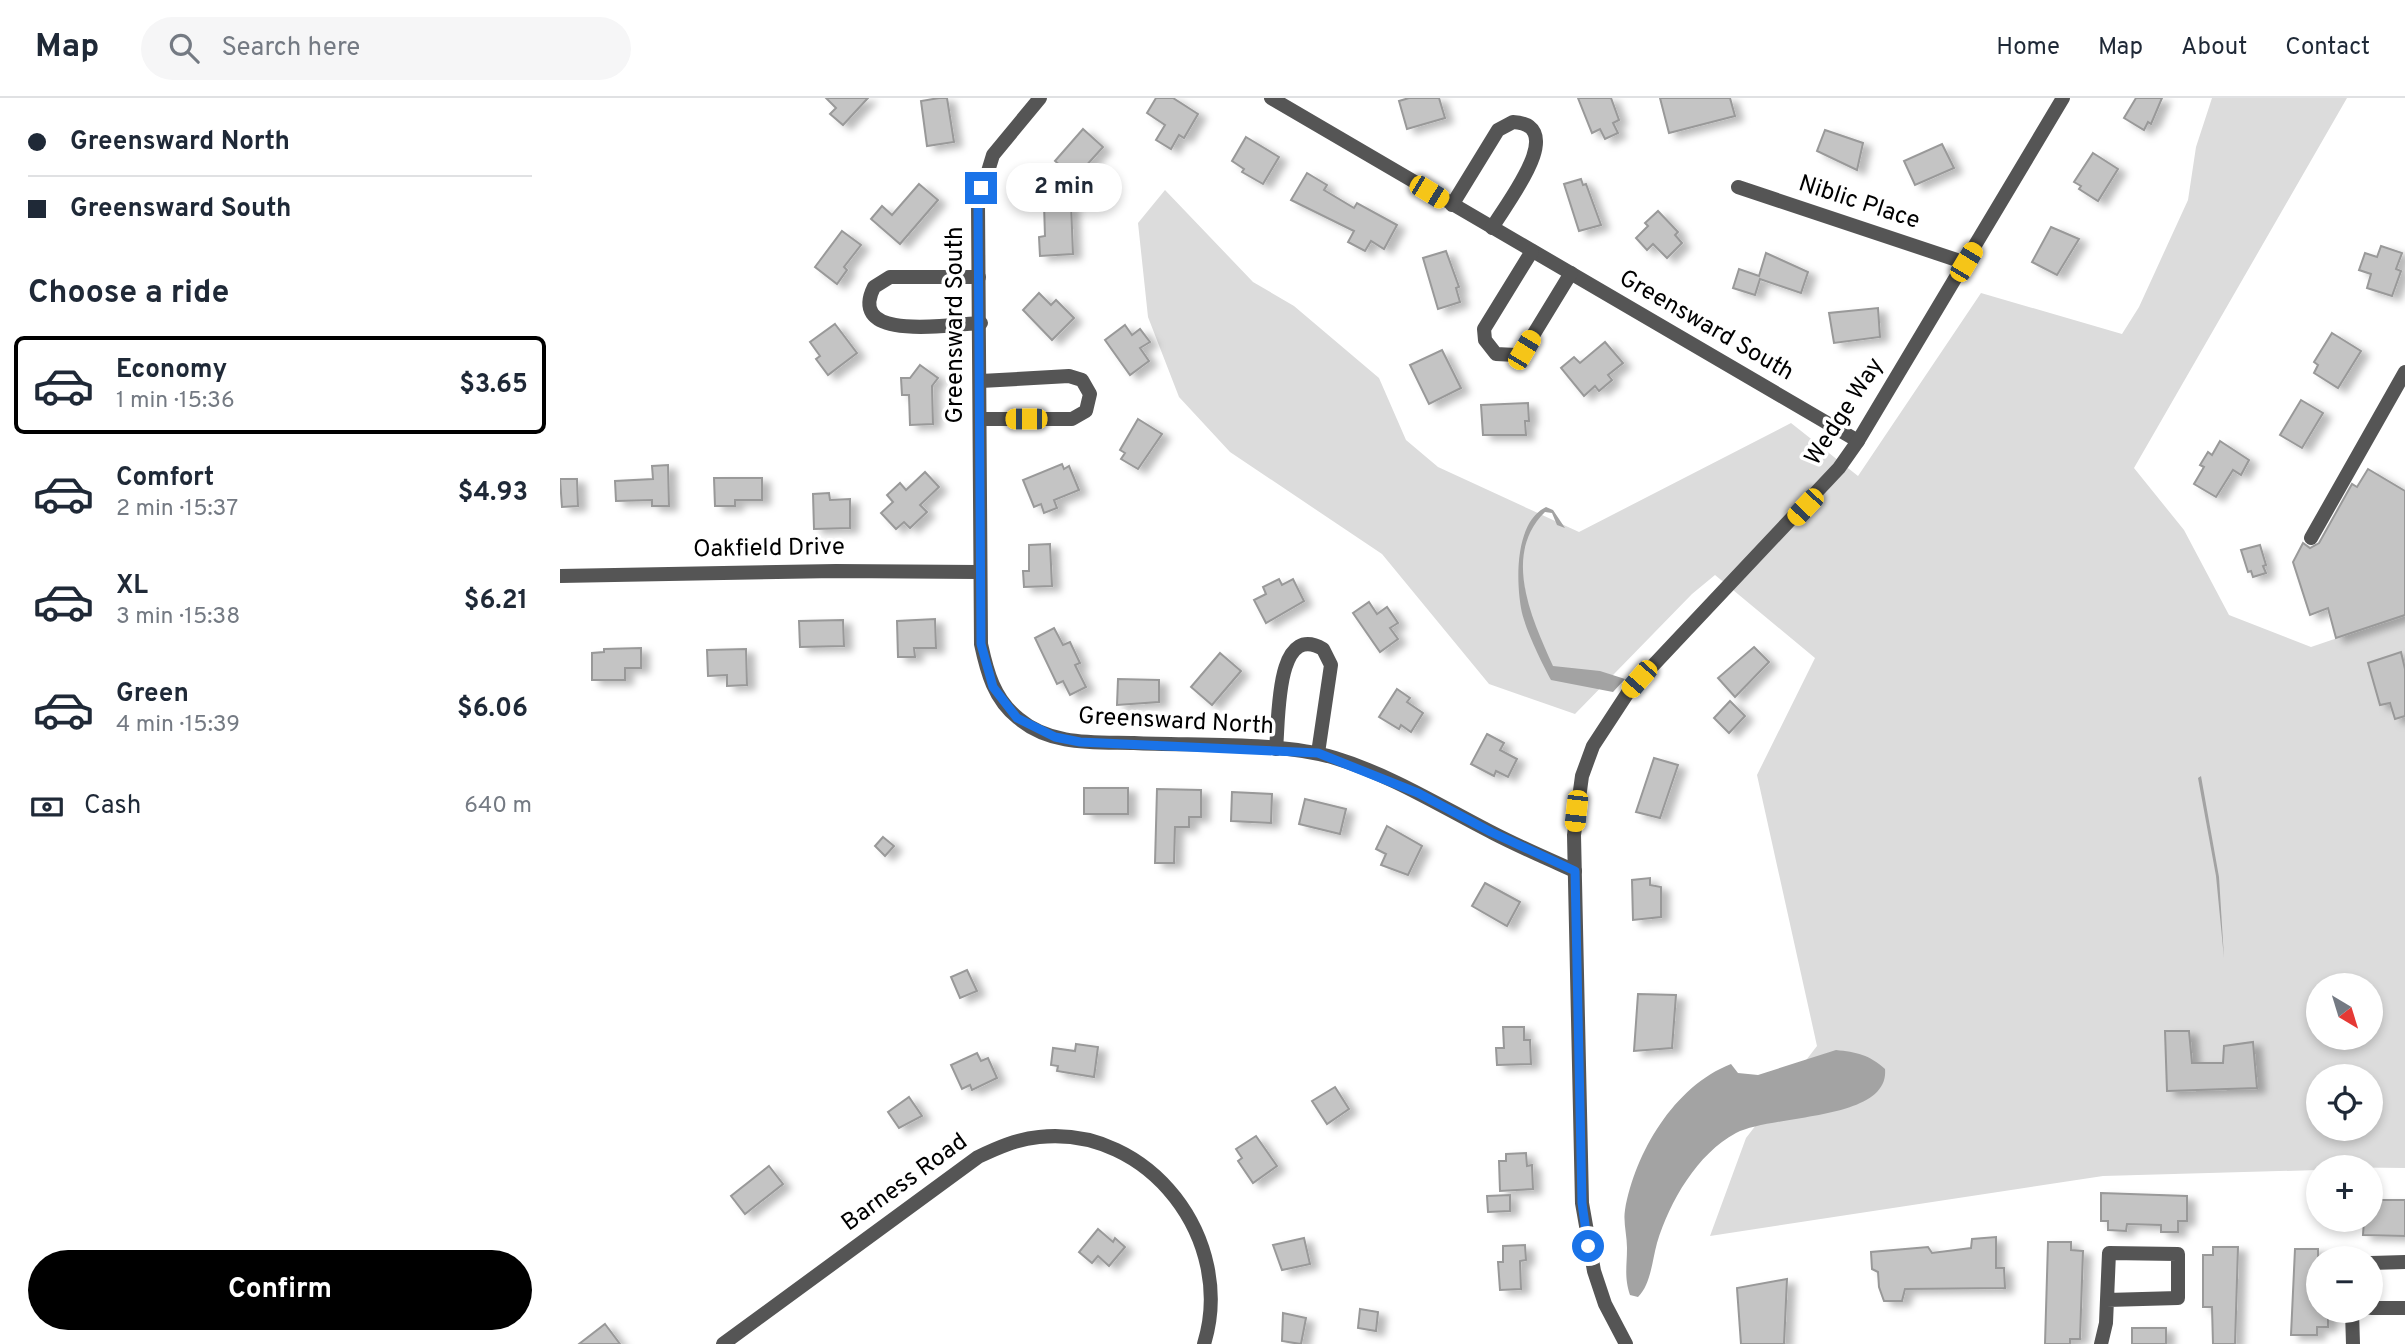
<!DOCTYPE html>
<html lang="en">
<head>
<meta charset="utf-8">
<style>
  body { margin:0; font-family:Overpass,sans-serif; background:#f6f6f7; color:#1f2937; height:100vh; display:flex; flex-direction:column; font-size:26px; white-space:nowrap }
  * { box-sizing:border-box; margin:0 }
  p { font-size:23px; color:#747a83 }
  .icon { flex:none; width:38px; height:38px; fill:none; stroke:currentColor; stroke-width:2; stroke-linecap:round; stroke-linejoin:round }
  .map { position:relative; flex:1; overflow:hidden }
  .side { display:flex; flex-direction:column; background:#fff; width:560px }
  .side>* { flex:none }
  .top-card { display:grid; align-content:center; height:154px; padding:0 28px; background:#fff }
  .needle { width:46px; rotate:142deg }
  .controls { position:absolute; left:1746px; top:875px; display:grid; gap:14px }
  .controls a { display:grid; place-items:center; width:77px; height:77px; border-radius:50%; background:#fff; box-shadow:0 4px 10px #0003; font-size:35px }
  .end { position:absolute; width:32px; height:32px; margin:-16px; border:9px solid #1a73e8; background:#fff; box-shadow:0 0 0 4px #fff }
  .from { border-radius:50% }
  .bubble { position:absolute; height:49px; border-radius:24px; background:#fff; box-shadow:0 4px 10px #0003; font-size:23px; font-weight:700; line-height:49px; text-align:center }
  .car { position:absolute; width:21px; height:42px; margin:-21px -10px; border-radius:9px; box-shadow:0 0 5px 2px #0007; background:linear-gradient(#f5c518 24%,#345 0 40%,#f5c518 0 76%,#345 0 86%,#f5c518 0) }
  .top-card b { display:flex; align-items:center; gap:24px; height:66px; font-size:26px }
  .top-card b+b { border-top:2px solid #e0e1e3 }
  .top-card i { width:18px; height:18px; background:#1f2937 }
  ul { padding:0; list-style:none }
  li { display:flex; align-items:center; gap:21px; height:98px; margin:0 14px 10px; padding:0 14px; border:4px solid transparent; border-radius:10px }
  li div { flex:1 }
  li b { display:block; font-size:26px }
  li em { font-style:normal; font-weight:700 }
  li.on { border-color:#000 }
  li>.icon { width:63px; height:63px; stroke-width:1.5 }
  h2 { padding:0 28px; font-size:32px; line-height:84px }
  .pay { display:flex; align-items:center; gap:18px; height:77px; padding:0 28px; font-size:26px }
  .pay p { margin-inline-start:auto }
  .action { display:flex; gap:14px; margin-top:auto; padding:14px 28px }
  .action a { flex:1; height:80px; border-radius:42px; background:#000; color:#fff; font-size:28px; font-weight:700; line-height:80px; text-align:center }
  header { display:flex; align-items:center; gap:42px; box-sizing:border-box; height:98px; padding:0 35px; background:#fff; border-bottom:2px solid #e0e1e3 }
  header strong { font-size:33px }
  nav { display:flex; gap:38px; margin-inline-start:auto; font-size:24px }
  .search { width:490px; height:63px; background:#f6f6f7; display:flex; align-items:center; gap:18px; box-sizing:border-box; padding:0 24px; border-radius:38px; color:#747a83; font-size:26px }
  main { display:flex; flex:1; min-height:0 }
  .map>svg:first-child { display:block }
  .green { fill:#dcdcdc; fill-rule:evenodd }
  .water { fill:#a3a3a3 }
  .building { fill:#c4c4c4; stroke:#999; stroke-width:2; filter:url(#shadow) }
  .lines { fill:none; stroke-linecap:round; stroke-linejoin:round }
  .street { stroke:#555; stroke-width:14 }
  .route { stroke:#1a73e8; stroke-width:9 }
  .labels { text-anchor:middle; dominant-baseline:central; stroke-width:7; stroke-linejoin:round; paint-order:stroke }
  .street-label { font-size:24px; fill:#000; stroke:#fff }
</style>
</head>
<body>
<header>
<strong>Map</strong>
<div class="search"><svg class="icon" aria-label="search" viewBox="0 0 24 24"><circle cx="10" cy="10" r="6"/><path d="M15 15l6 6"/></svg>Search here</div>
<nav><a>Home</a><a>Map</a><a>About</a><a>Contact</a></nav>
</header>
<main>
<section class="side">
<div class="top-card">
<b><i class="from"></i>Greensward North</b>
<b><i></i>Greensward South</b>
</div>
<h2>Choose a ride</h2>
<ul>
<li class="on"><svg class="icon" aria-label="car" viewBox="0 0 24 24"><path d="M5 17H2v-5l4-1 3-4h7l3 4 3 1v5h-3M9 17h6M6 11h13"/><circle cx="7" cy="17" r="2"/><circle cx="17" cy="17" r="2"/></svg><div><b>Economy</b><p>1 min · 15:36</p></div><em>$3.65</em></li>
<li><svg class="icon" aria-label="car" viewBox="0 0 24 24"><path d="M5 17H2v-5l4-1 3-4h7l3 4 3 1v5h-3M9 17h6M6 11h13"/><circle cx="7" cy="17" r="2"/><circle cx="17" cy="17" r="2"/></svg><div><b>Comfort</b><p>2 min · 15:37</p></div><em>$4.93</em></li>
<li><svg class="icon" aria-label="car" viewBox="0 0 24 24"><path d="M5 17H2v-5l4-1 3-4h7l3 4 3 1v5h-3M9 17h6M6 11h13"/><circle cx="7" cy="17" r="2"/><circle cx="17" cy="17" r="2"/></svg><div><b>XL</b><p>3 min · 15:38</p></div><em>$6.21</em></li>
<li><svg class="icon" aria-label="car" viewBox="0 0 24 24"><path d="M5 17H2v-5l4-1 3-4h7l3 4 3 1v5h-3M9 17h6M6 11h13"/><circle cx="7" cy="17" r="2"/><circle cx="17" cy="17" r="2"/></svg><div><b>Green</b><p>4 min · 15:39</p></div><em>$6.06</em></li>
</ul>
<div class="pay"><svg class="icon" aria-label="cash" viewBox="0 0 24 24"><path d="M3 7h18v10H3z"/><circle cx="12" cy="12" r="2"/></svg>Cash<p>640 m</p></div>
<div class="action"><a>Confirm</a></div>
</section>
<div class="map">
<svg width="1845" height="1246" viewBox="0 0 1845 1246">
  <defs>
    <filter id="shadow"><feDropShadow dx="8" dy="4.5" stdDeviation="3.5" flood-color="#0004"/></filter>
  </defs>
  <rect width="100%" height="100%" fill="#fff"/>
  <path class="green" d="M1652,0H1787L1574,370L1624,432L1669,517L1751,549L1845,517V1070L1759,1069V1072L1543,1078L1150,1138L1186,1040L1257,948L1197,677L1255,560L1155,477L1132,496L1015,616L929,586L822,456L670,354L619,299L588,219L578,125L605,92L693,184L734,208L819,280L846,342L878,369L1019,434L1231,325L1298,378L1421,195L1562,236L1579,209L1628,102L1636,49ZM1759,887H1811V940H1759ZM1759,978H1811V1031H1759Z"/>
  <g class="water">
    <path d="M986,409L993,412L1005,430L997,427L992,415L985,414C941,457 973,523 993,568L1040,573L1065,581L1053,594L991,582C982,565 964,529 961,510C956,481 955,424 986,409Z"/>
    <polygon points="1641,678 1659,779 1664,860 1656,778 1638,680"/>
    <path d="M1276,952C1296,954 1310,957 1325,971C1330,1023 1213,1016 1176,1035C1137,1056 1110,1103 1097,1145C1092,1163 1091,1186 1078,1199L1070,1197C1064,1179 1067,1168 1067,1150C1067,1137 1063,1124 1065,1112C1075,1055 1114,988 1171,966L1178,975L1198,977Z"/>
  </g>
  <g class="building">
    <polygon points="266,0 308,0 283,27 270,16 276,10"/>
    <polygon points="379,0 387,0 394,44 367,48 361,3"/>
    <polygon points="596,0 613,0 638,16 624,40 619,37 611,51 596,42 605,27 587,15"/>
    <polygon points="849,0 879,0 885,20 847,31 839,3"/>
    <polygon points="1018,0 1051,0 1059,22 1053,25 1058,35 1045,41 1040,31 1032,35"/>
    <polygon points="1100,0 1170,0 1175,18 1109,35"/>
    <polygon points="1576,0 1602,0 1591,26 1588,24 1584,32 1564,20"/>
    <polygon points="523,31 543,49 515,80 495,63"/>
    <polygon points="1265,32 1303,45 1297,72 1257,53"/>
    <polygon points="686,39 719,59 703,86 682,74 684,71 672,63"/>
    <polygon points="1382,46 1394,70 1355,87 1344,63"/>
    <polygon points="1533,55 1558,71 1538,103 1519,91 1521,88 1514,84"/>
    <polygon points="747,75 767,87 764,92 794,110 797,105 837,127 824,151 811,143 805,153 788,144 794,133 731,102"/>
    <polygon points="1021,81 1023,87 1026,86 1041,127 1019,133 1004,86"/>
    <polygon points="359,86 378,102 340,146 311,121 322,108 332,117"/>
    <polygon points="511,105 513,156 480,158 479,139 485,138 484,106"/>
    <polygon points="1098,113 1118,134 1115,137 1122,145 1107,160 1093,146 1087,152 1076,140 1088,128 1085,125"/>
    <polygon points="1491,129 1519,141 1497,177 1472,164"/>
    <polygon points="282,133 301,147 284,169 287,172 277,186 255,169"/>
    <polygon points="1821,148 1842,155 1836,171 1841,173 1832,198 1807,190 1811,176 1799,172 1805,155 1817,159"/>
    <polygon points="886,153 899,189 896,190 900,204 878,211 863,160"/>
    <polygon points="1206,155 1248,174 1241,195 1200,181 1195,197 1173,190 1179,171 1199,178"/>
    <polygon points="479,195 491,207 496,202 514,220 492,242 463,212"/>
    <polygon points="1318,210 1320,239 1274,245 1269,215"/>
    <polygon points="275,226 297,255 268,277 256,261 260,258 250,244"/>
    <polygon points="565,227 572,237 580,231 590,244 580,250 589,263 570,277 545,242"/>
    <polygon points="1772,235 1801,253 1778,290 1754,275 1758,267 1754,264"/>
    <polygon points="1045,244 1063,265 1048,277 1052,282 1039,293 1035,288 1024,298 1001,270 1014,259 1020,265"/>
    <polygon points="882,252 901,290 869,306 850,267"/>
    <polygon points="360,267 378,280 372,288 373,326 350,327 349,297 342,297 341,280 350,280"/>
    <polygon points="1741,302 1763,315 1742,350 1720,337"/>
    <polygon points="968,305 969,323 965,323 966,337 923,337 921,307"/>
    <polygon points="578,321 602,336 578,371 561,361 565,355 560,352"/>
    <polygon points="1660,343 1689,362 1681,377 1673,372 1656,399 1634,386 1644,369 1640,367 1648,354 1652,357"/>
    <polygon points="502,366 504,371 509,368 519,392 494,402 497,410 484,415 481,406 474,409 463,382"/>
    <polygon points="108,367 109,408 92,408 92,402 56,403 55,383 93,381 92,368"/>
    <polygon points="1808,371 1845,393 1845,517 1776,540 1768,510 1750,517 1733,464 1743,445 1750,450 1759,445 1792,386 1797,389"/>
    <polygon points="365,374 379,389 360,407 367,414 350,430 344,424 336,431 321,415 333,404 327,397 340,385 346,392"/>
    <polygon points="154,380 202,380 202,402 175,402 175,408 155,408"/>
    <polygon points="0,381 17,381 18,408 2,409"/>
    <polygon points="269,395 270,402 290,401 290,430 254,431 253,396"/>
    <polygon points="490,446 492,488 464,489 463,473 469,473 469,447"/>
    <polygon points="1700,447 1706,467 1703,468 1706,475 1693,479 1691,473 1688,474 1681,452"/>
    <polygon points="719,481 722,487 733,481 744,503 706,525 694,502 706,496 703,489"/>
    <polygon points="809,504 817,516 827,509 838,525 830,530 838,541 820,554 793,515"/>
    <polygon points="375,521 376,550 354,550 355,559 338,559 337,523"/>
    <polygon points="283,522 284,548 240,549 239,523"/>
    <polygon points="494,530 503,547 510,544 520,565 515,567 526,589 510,597 503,583 497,586 475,540"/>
    <polygon points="1194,549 1209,564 1175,599 1158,580"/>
    <polygon points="81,550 81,570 65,570 65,582 32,582 32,555 44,554 44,551"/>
    <polygon points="186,551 187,587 167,588 167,577 148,578 147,552"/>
    <polygon points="1841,554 1845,571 1845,618 1835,621 1830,605 1820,607 1808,565"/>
    <polygon points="660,555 681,573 652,607 631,589"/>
    <polygon points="558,581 599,582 599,604 557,607"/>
    <polygon points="837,591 850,600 847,604 863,615 851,634 841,627 839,631 819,619"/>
    <polygon points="1170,603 1185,618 1169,635 1154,620"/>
    <polygon points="927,636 944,645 940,652 957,661 948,679 936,673 934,678 911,666"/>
    <polygon points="1094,660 1118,667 1100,720 1076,714"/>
    <rect x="524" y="690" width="44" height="26"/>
    <polygon points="597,691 641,692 641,719 629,719 629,729 615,729 614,765 595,765"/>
    <polygon points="672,694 712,696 711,725 671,723"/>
    <polygon points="745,701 786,711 780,736 739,726"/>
    <polygon points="827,728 862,748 848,777 821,767 826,756 816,751"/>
    <polygon points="323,739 334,748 325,758 315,748"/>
    <polygon points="1090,780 1090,787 1101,789 1101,819 1073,822 1072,782"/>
    <polygon points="925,785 960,804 947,828 912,808"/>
    <polygon points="407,872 417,893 400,900 391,879"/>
    <polygon points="1078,896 1116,897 1112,950 1074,953"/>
    <polygon points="943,929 964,929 964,942 970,942 971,966 937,967 936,950 944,950"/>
    <polygon points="1605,933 1629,933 1632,965 1663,965 1664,948 1693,944 1697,990 1607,993"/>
    <polygon points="516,946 538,949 534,979 497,973 498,968 491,967 493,950 515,953"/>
    <polygon points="417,955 421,963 428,960 437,980 412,992 410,987 402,991 391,967"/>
    <polygon points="775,989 789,1011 767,1026 752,1003"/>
    <polygon points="349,999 362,1018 339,1030 328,1014"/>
    <polygon points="696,1038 717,1068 693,1085 678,1063 682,1060 676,1051"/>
    <polygon points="966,1055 967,1068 972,1067 973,1091 940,1093 939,1063 946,1063 946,1056"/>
    <polygon points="209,1068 223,1086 185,1116 171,1098"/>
    <polygon points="1541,1095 1627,1098 1627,1123 1618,1123 1618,1134 1601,1134 1601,1127 1567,1126 1566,1133 1548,1132 1548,1123 1541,1123"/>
    <polygon points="950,1097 950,1113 928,1114 927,1098"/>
    <polygon points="1811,1102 1845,1102 1845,1138 1803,1137 1804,1122 1811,1122"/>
    <polygon points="538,1131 553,1144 555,1140 565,1149 549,1168 538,1158 532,1165 519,1154"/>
    <polygon points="1436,1139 1436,1170 1444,1170 1445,1190 1345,1191 1342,1203 1324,1203 1319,1189 1318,1174 1312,1171 1311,1154 1368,1149 1372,1155 1411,1150 1412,1141"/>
    <polygon points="744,1140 750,1166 722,1172 713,1147"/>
    <polygon points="1488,1144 1511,1144 1511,1152 1523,1153 1520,1241 1510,1241 1510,1246 1485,1246"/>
    <polygon points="965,1147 966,1162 960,1163 961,1191 940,1192 938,1164 943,1164 943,1148"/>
    <polygon points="1653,1149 1678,1149 1675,1246 1653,1246 1652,1209 1643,1209 1643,1157 1653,1157"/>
    <polygon points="1735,1151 1758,1151 1759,1213 1768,1213 1768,1229 1757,1229 1757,1237 1731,1237"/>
    <polygon points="1227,1181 1224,1246 1181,1246 1177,1190"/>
    <polygon points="800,1211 818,1214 816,1233 798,1230"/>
    <polygon points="723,1215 746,1220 741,1246 722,1243"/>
    <polygon points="45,1226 60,1246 19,1246"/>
    <rect x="1572" y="1230" width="34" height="16"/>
  </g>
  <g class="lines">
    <g class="street">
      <path d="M480,0L433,57L418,106L421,546C427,574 434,601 458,620C491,648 534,644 574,645C635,648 718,643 775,660C831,677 882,709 933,735C960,749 988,761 1015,773"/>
      <polyline points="711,0 1298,343"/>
      <polyline points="1178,89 1406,165"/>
      <path d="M892,107L938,32L953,24C1010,27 945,107 932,130"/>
      <polyline points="972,153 924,231 925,242 936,256 956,257 964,252 1011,175"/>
      <path d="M419,179H330L314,189C286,245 392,226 421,225"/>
      <polyline points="420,321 512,321 526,313 530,296 522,282 509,278 421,283"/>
      <polyline points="1751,440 1845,274"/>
      <polyline points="0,478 276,473 419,474"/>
      <path d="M716,651C719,623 715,523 763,551L771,567L758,655"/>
      <polyline points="1811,1165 1845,1164"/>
      <polyline points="1811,1210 1845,1210"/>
      <polyline points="1792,1213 1793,1246"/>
      <path d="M163,1246L418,1059C437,1050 457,1041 479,1039C590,1027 676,1143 644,1246"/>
      <polyline points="1066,1246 1045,1206 1034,1173 1022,1105 1014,737 1022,678 1033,648 1069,593 1279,370 1298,343 1503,0"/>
      <polyline points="1541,1246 1546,1225 1549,1155 1618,1156 1618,1200 1547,1202"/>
    </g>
  </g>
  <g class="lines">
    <polyline class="route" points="421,90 418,106 421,546 433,589 457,620 495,639 520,644 758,655 858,695 931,734 1015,773 1022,1105 1028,1148"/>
  </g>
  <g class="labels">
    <g class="street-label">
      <text transform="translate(1299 105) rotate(18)">Niblic Place</text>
      <text transform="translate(396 227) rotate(-90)">Greensward South</text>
      <text transform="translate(1146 228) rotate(30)">Greensward South</text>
      <text transform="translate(1285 314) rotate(-57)">Wedge Way</text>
      <text transform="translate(209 451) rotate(-1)">Oakfield Drive</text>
      <text transform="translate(616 624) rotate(3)">Greensward North</text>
      <text transform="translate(345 1085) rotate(-36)">Barness Road</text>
    </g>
  </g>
</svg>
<div class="controls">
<a><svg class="needle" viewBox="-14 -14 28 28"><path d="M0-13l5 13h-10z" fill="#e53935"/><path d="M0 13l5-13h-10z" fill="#747a83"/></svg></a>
<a><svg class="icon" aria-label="locate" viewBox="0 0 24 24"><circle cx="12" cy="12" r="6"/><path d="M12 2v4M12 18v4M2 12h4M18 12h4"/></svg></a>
<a>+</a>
<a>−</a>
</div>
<i class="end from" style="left:1028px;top:1148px"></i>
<i class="end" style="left:421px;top:90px"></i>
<div class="bubble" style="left:446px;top:65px;width:116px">2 min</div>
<i class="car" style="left:869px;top:94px;rotate:121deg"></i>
<i class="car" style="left:1406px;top:164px;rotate:31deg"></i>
<i class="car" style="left:964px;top:252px;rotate:31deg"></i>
<i class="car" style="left:466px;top:321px;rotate:270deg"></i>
<i class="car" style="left:1245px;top:409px;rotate:223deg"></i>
<i class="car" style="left:1079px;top:581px;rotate:221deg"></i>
<i class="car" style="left:1016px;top:713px;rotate:186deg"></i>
</div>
</main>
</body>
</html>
